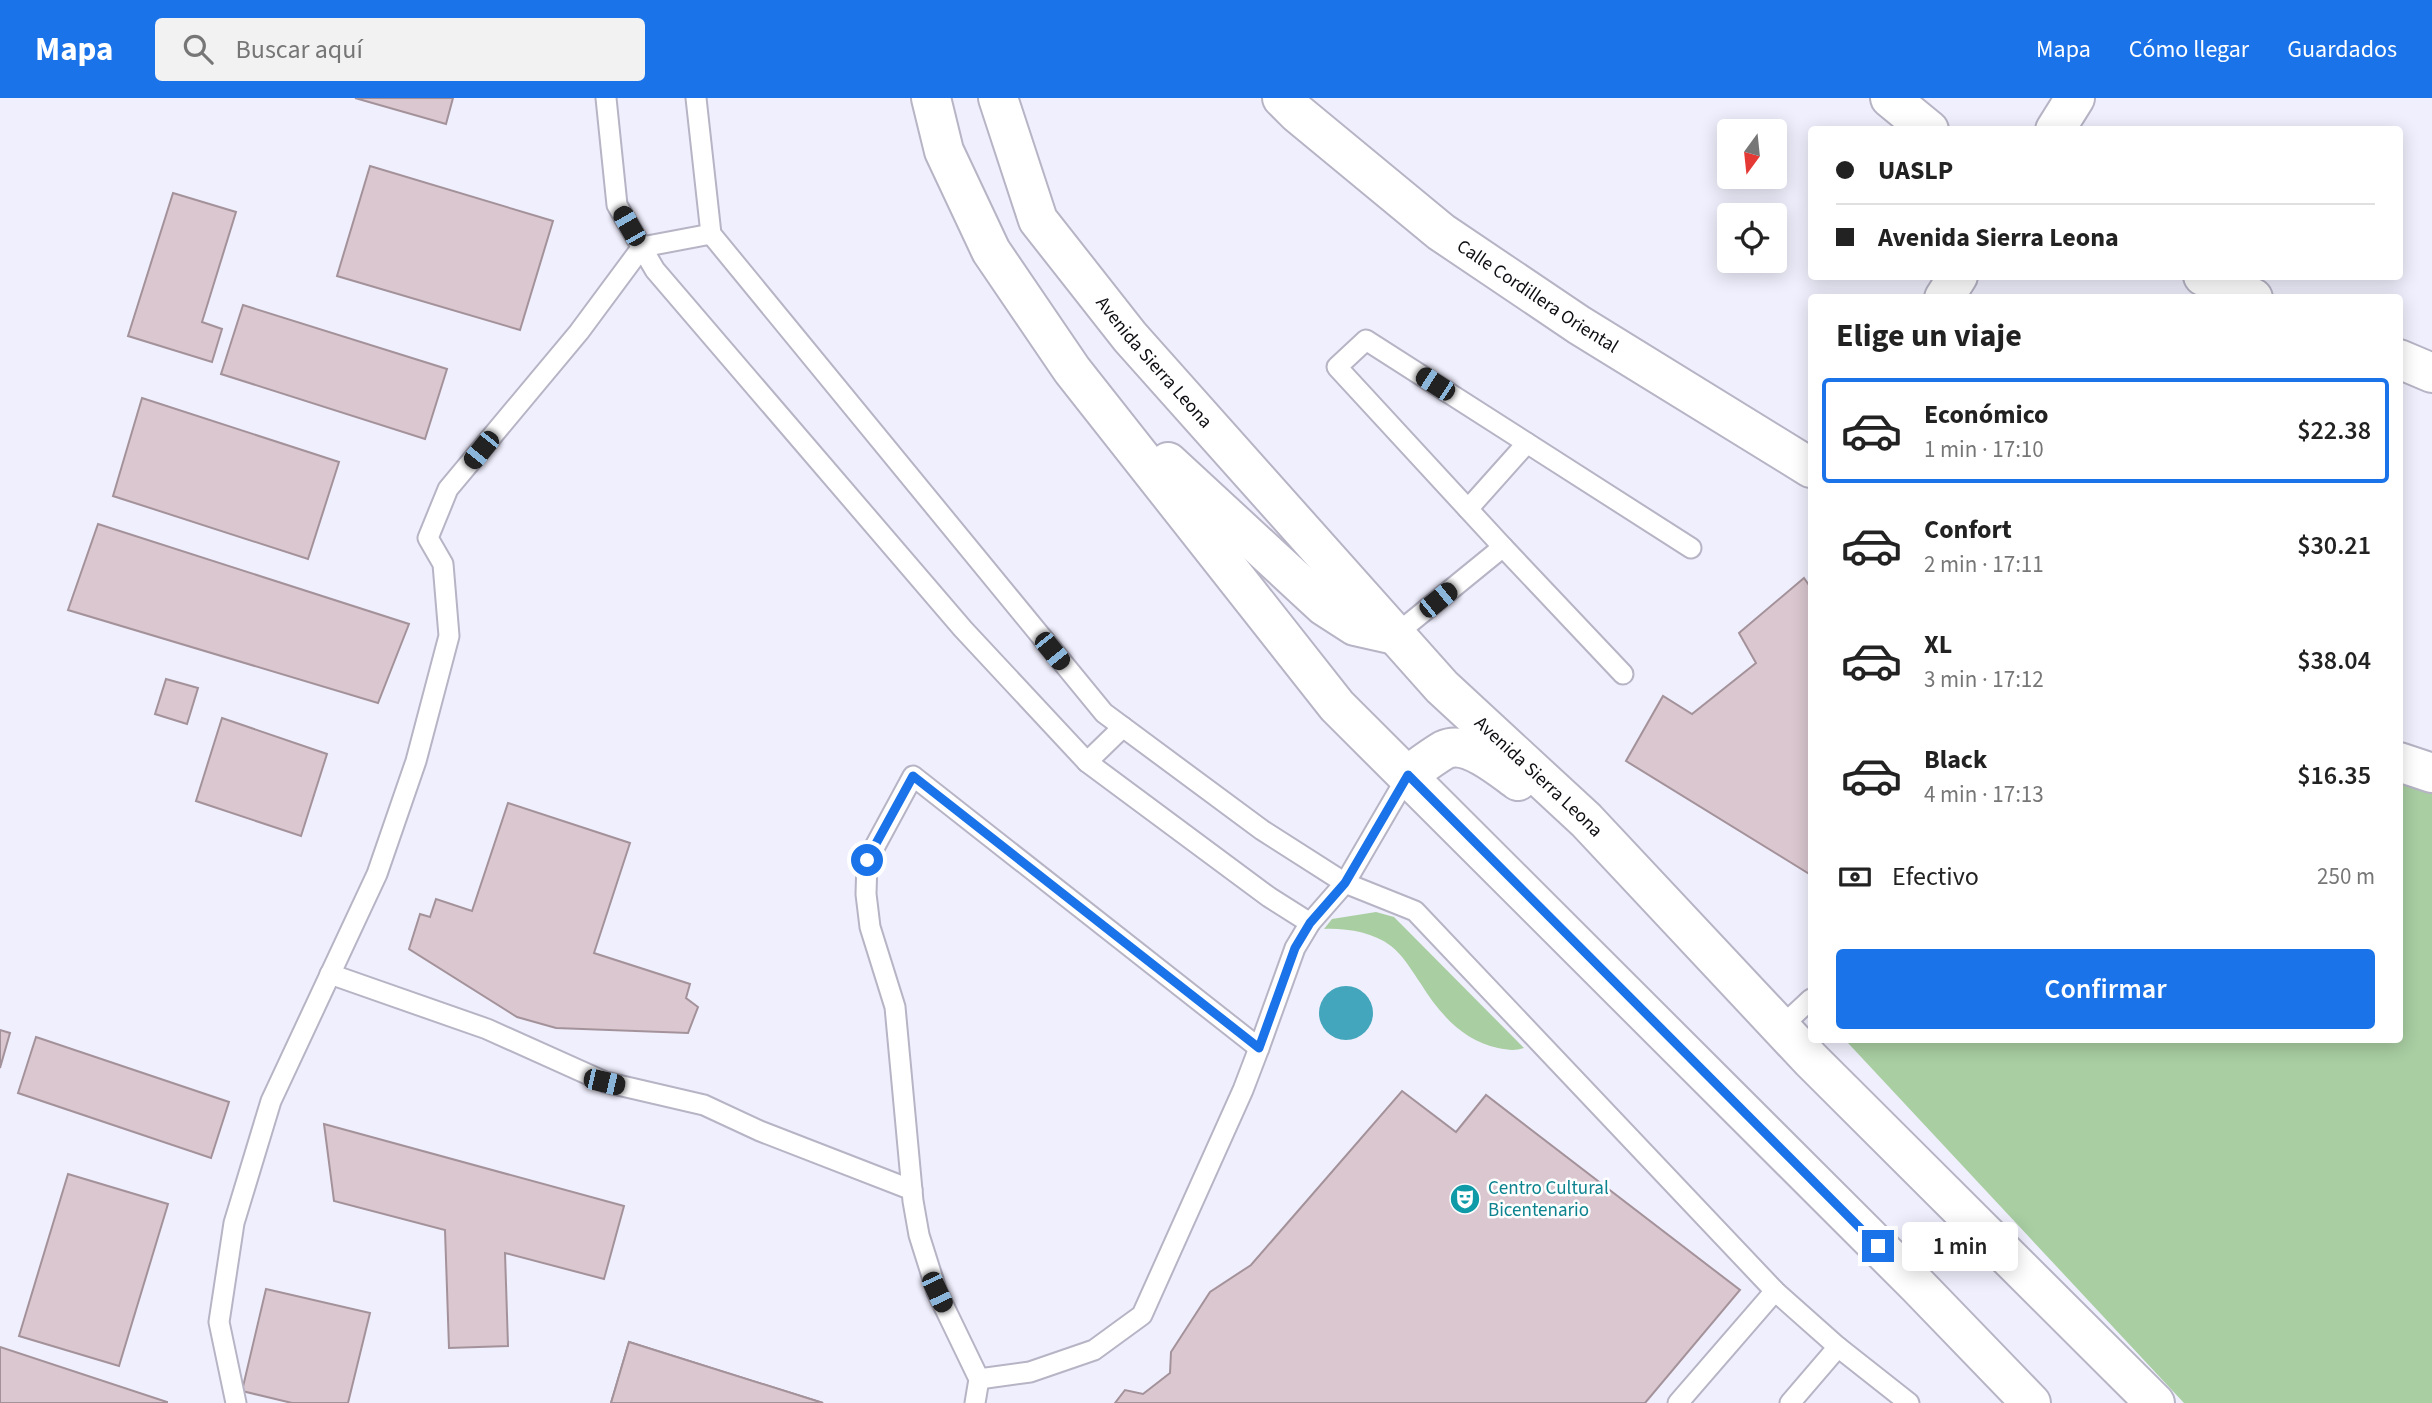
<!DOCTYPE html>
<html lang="es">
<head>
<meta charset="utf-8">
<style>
  body { margin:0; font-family:"Source Sans 3",sans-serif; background:#f2f2f2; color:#222; height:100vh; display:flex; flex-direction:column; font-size:26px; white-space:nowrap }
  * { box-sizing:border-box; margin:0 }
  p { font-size:23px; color:#767676 }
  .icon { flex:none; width:38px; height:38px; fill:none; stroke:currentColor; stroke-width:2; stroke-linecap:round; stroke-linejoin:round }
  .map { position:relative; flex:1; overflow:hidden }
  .details { position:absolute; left:1808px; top:196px; width:595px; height:749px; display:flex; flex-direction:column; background:#fff; border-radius:7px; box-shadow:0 4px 18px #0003 }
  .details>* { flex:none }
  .top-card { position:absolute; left:1808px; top:28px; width:595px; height:154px; border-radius:7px; box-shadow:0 4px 18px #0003; display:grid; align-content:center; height:154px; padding:0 28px; background:#fff }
  .needle { width:46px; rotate:195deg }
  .buttons { position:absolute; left:1717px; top:21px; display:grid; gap:14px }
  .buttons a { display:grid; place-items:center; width:70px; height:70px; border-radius:7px; background:#fff; box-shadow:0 4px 18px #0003; font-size:35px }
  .end { position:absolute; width:32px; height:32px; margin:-16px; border:9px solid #1a73e8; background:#fff; box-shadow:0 0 0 4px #fff }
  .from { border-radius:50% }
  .bubble { position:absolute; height:49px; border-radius:7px; background:#fff; box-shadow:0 4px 18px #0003; font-size:23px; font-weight:600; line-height:49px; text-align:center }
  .car { position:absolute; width:21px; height:42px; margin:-21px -10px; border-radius:9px; box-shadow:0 0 5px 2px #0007; background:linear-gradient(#222 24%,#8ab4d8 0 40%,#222 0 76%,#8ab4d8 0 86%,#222 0) }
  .top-card b { display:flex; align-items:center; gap:24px; height:66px; font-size:26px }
  .top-card b+b { border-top:2px solid #e0e0e0 }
  .top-card i { width:18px; height:18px; background:#222 }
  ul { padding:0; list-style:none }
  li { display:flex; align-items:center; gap:21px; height:105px; margin:0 14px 10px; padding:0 14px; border:4px solid transparent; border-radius:7px }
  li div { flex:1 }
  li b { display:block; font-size:26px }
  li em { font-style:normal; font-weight:600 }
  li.on { border-color:#1a73e8 }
  li>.icon { width:63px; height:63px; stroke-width:1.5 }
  h2 { padding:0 28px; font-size:32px; line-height:84px }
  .pay { display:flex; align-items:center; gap:18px; height:77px; padding:0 28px; font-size:26px }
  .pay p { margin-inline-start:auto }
  .button { display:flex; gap:14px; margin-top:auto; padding:14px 28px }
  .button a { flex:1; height:80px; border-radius:7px; background:#1a73e8; color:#fff; font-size:28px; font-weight:600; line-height:80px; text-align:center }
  header { display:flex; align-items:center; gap:42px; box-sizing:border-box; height:98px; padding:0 35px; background:#1a73e8; color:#fff }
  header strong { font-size:33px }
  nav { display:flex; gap:38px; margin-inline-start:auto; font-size:24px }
  .search { width:490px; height:63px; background:#f2f2f2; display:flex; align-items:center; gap:18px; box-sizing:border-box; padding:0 24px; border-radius:7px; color:#767676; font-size:26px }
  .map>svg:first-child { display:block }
  .green { fill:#a9cea2 }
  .water { fill:#43a6bc }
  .building { fill:#dac7cf; stroke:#a4929a; stroke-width:2 }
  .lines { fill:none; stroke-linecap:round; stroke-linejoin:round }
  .lane-casing { stroke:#b6b4c5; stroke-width:23 }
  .street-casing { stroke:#b6b4c5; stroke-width:42 }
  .highway-casing { stroke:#b6b4c5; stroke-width:42 }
  .lane { stroke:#fff; stroke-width:19 }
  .street { stroke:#fff; stroke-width:38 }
  .highway { stroke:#fff; stroke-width:38 }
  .route { stroke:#1a73e8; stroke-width:9 }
  .labels { text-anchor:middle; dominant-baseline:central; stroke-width:5; stroke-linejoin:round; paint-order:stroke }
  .street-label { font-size:19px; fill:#0d0d12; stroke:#fefefe }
  .culture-label { font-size:19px; fill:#0d838f; stroke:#fefefe; text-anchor:start }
</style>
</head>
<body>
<header>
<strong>Mapa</strong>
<div class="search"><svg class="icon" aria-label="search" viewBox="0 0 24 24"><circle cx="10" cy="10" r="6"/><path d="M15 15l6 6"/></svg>Buscar aquí</div>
<nav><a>Mapa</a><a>Cómo llegar</a><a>Guardados</a></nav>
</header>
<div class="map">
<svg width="2432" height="1305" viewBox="0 0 2432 1305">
  <rect width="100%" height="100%" fill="#f0effd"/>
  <g class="green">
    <polygon points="2399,672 2432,686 2432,1305 2184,1305 1848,945 1852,942 2399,942"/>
    <path d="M1376,814L1394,819L1524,950C1515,953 1508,952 1498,950C1463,943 1439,915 1421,886C1412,873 1403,857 1391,848C1373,834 1345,830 1324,831L1332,821Z"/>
  </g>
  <circle class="water" cx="1346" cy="915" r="27"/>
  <g class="building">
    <polygon points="355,0 453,0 446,26"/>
    <polygon points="370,68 553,123 520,232 337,178"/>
    <polygon points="173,95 236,114 202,224 222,231 212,264 128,238"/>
    <polygon points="243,207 447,271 425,341 221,276"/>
    <polygon points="142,300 339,364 308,461 113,398"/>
    <polygon points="98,426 409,526 378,605 68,512"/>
    <polygon points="1804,480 1811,490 1811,777 1626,663 1663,598 1692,616 1756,565 1739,535"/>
    <polygon points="166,581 198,590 187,626 155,616"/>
    <polygon points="222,620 327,656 301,738 196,703"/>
    <polygon points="508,705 630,745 594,855 690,886 686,900 698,909 688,935 556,930 517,919 409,851 420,816 430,819 436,801 472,813"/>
    <polygon points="0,932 10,935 0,970"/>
    <polygon points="36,939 229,1004 211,1060 18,995"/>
    <polygon points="1402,993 1456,1034 1486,997 1740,1192 1645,1305 1115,1305 1125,1292 1143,1296 1170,1275 1171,1254 1210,1194 1251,1167"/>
    <polygon points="324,1026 624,1108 604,1181 505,1155 508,1248 449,1250 445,1132 334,1103"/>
    <polygon points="68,1076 168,1106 119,1268 19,1238"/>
    <polygon points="266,1191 370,1215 348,1305 292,1305 242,1293"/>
    <polygon points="629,1244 823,1305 611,1305"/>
    <polygon points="629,1244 823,1305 611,1305"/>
    <polygon points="0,1249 167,1304 167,1305 0,1305"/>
  </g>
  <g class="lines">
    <g class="lane-casing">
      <g id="lane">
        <polyline points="606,0 617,107 655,172 963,531 1087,664 1269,799 1310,825"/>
        <polyline points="696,0 711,136 1104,615 1262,732 1345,785 1415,813 1775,1193 1838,1249 1909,1305"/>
        <polyline points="1468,411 1527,345"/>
        <polyline points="1503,449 1337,269 1366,242 1691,450"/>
        <polyline points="1395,537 1503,449 1623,576"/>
        <polyline points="1087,664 1123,629"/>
        <polyline points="330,876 487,931 605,984 704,1007 760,1033 912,1092"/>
        <polyline points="1781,929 1811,901"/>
        <polyline points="979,1281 1030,1274 1094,1252 1142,1217 1243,992 1259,950"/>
        <polyline points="236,1305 219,1224 234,1125 271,1003 377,776 416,663 449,538 443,466 428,440 448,391 579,234 642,149 711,136"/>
        <polyline points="975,1305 979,1281 937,1194 919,1137 913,1103 895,909 870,829 866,796 867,763 913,678 1259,950 1295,850 1310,825 1345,785 1408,677"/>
        <polyline points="1678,1305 1775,1193"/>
        <polyline points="1790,1305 1838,1249"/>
      </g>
    </g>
    <g class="street-casing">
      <g id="street">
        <path id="s1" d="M1282,0L1297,15L1441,134L1579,227L1811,370"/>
        <polyline points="1890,0 1929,32"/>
        <polyline points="2055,32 2075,0"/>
        <polyline points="2203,178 2253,200"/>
        <polyline points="1944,200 1958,178"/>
        <polyline points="2399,261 2432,275"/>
        <polyline points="2399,664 2432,675"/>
      </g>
    </g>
    <g class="highway-casing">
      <g id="highway">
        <polyline points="931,0 944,53 991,153 1072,272 1337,608 1917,1187 2031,1305"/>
        <path id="s2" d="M998,0L1038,122L1130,239L1442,589L1586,722L1811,962L2155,1305"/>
        <polyline points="1168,364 1324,508 1355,528 1395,537"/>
        <path d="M1408,677C1419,669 1432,659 1444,652C1467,641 1500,670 1518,683"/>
      </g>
    </g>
    <use href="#lane" class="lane"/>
    <use href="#street" class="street"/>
    <use href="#highway" class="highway"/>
  </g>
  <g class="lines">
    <polyline class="route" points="867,762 913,678 1259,950 1295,850 1310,825 1345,785 1408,677 1878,1148"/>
  </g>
  <defs>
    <g id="theatre-disc" transform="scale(1.575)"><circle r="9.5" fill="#0f9aa8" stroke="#fefefe"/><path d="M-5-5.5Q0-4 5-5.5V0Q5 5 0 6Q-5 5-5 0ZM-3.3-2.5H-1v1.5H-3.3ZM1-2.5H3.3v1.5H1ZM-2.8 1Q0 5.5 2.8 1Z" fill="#fff"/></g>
  </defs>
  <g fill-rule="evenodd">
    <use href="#theatre-disc" x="1465" y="1101"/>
  </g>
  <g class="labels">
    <g class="street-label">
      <text stroke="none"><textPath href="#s1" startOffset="324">Calle Cordillera Oriental</textPath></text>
      <text stroke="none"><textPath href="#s2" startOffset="312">Avenida Sierra Leona</textPath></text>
      <text stroke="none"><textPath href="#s2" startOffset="878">Avenida Sierra Leona</textPath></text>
    </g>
    <g class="culture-label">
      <text x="1488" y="1090">Centro Cultural<tspan x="1488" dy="22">Bicentenario</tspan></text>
    </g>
  </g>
</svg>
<div class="buttons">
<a><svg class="needle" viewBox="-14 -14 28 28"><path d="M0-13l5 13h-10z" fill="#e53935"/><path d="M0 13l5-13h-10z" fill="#767676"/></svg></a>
<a><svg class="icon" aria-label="locate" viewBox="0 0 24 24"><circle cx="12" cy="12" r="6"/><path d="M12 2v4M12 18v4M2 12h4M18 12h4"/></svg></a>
</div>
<i class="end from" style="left:867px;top:762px"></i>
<i class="end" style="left:1878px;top:1148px"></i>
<div class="bubble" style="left:1902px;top:1124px;width:116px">1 min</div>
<i class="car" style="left:629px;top:128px;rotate:330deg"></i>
<i class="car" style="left:1435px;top:286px;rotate:303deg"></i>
<i class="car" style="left:481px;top:352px;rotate:219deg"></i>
<i class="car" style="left:1438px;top:502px;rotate:51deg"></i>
<i class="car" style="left:1052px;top:553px;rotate:141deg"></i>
<i class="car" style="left:604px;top:984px;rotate:103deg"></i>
<i class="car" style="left:937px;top:1194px;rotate:155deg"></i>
<div class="top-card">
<b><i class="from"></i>UASLP</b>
<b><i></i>Avenida Sierra Leona</b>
</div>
<section class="details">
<h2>Elige un viaje</h2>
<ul>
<li class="on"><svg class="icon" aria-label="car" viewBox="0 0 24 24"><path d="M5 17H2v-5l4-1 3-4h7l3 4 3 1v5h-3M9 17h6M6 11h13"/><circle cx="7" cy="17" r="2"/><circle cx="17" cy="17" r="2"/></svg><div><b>Económico</b><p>1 min · 17:10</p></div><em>$22.38</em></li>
<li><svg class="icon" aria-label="car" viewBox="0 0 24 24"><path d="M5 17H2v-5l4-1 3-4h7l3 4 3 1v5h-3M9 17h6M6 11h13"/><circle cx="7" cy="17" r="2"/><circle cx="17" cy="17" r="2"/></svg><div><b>Confort</b><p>2 min · 17:11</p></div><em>$30.21</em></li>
<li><svg class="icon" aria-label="car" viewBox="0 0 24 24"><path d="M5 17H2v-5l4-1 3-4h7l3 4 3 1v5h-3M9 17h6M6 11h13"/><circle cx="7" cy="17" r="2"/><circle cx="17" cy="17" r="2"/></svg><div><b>XL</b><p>3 min · 17:12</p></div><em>$38.04</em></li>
<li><svg class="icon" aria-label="car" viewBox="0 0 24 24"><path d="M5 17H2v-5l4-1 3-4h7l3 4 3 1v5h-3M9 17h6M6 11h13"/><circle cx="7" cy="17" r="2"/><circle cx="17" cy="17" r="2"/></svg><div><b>Black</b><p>4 min · 17:13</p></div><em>$16.35</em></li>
</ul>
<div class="pay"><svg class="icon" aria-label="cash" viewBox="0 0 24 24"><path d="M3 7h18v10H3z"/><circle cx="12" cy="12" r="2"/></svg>Efectivo<p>250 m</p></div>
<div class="button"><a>Confirmar</a></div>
</section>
</div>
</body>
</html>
